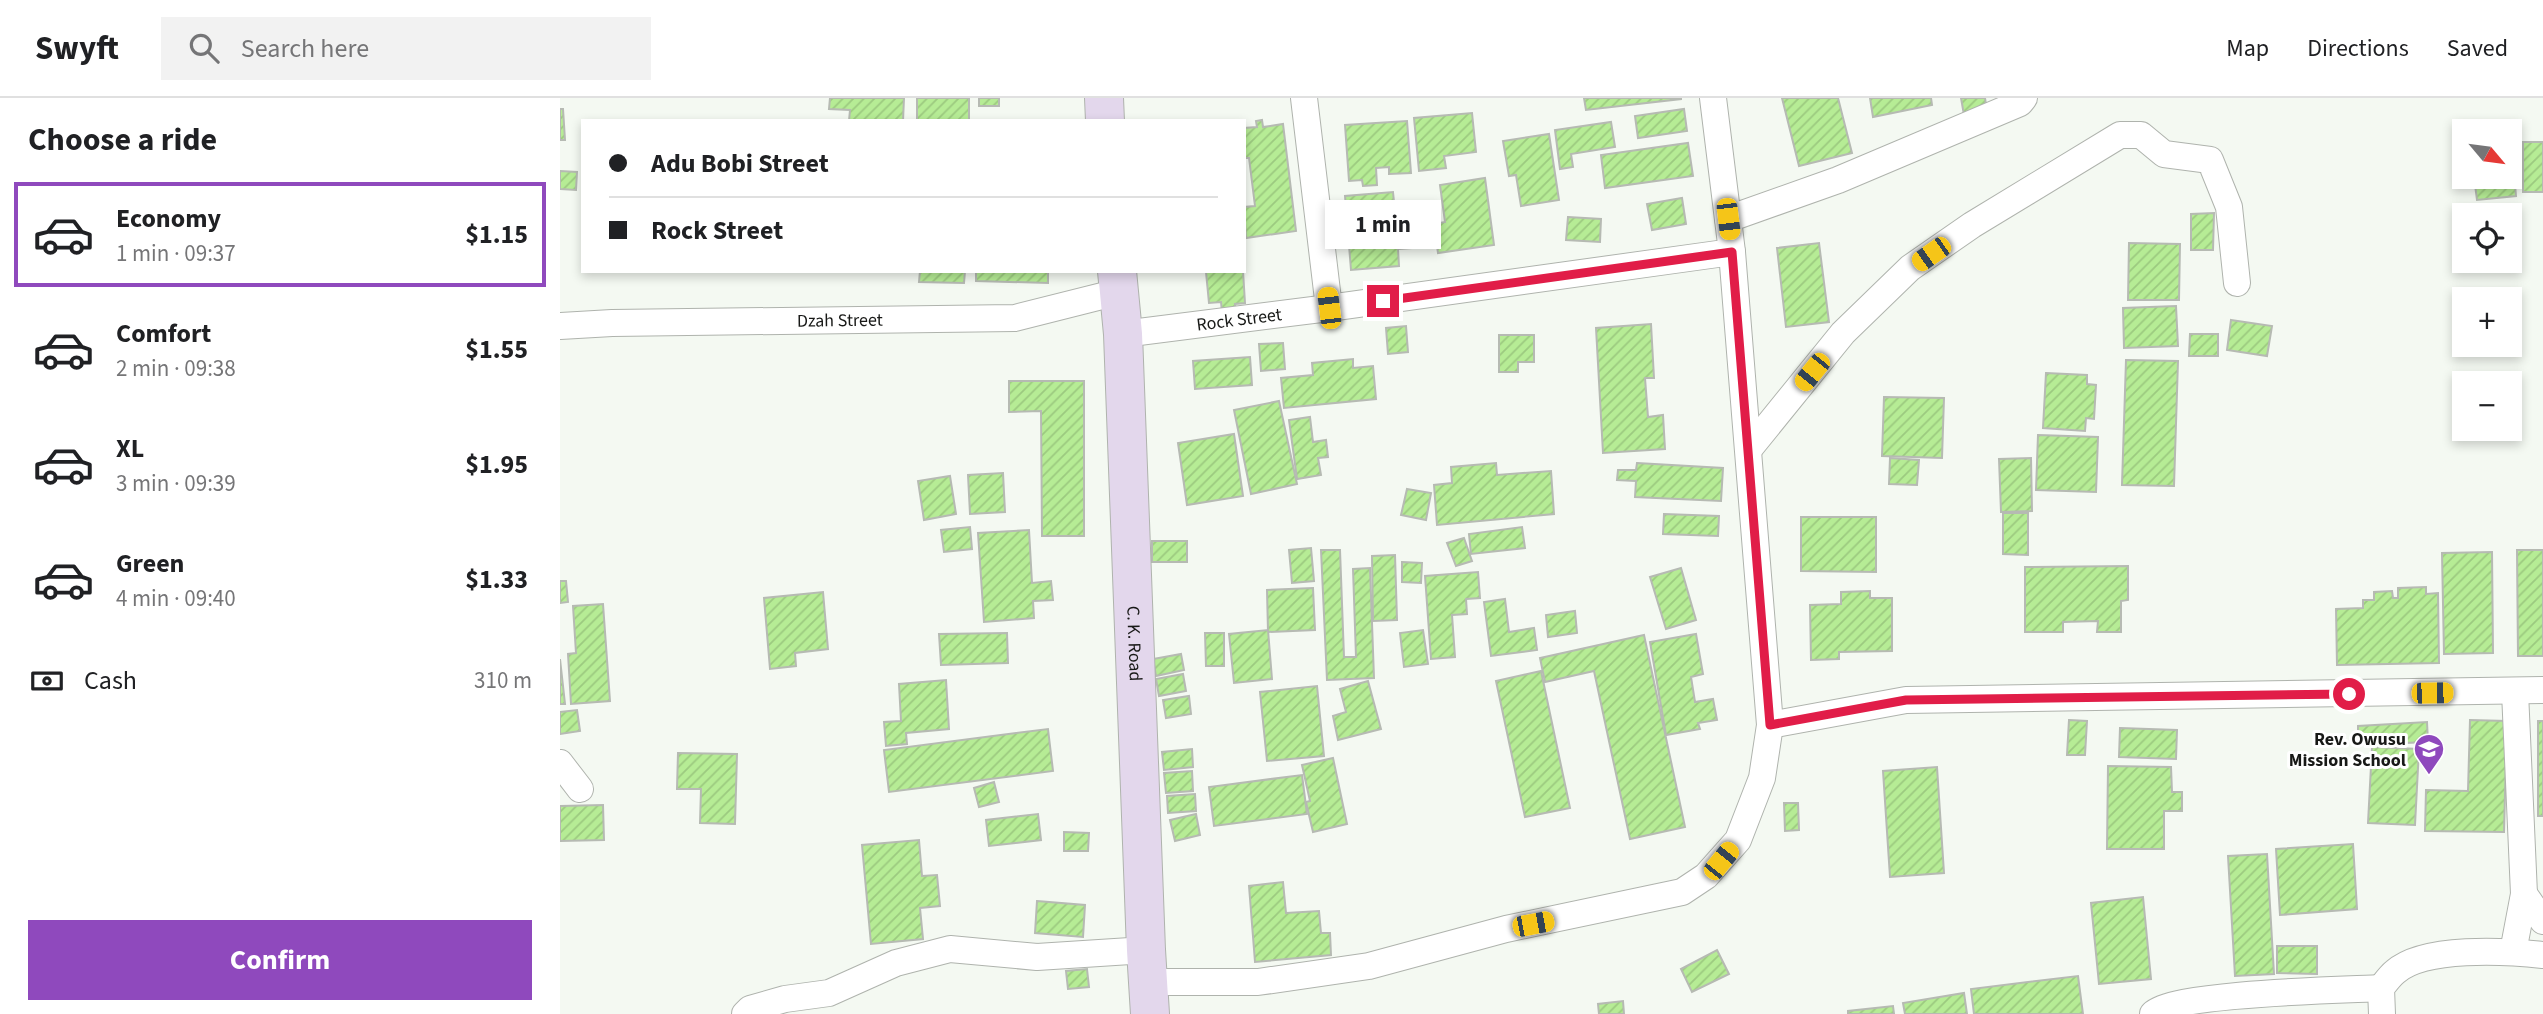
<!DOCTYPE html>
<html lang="en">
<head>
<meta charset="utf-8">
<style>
  body { margin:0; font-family:"Source Sans 3",sans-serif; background:#f2f2f2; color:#202124; height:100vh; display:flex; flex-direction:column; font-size:26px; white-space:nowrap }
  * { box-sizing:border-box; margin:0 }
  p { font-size:23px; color:#757577 }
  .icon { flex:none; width:38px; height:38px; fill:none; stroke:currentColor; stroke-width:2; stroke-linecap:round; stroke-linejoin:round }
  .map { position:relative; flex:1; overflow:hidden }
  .panel { display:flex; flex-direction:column; background:#fff; width:560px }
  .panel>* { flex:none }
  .guide { position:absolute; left:21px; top:21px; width:665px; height:154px; border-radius:0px; box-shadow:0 4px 10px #0003; display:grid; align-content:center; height:154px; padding:0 28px; background:#fff }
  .needle { width:46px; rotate:119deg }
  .fabs { position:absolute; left:1892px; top:21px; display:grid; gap:14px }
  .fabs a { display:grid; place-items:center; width:70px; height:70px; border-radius:0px; background:#fff; box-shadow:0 4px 10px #0003; font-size:35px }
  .end { position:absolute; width:32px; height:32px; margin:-16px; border:9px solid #e11d48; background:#fff; box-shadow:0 0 0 4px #fff }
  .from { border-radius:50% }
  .bubble { position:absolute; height:49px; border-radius:0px; background:#fff; box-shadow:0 4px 10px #0003; font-size:23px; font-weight:700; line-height:49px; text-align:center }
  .car { position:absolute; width:21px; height:42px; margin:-21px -10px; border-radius:9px; box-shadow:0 0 5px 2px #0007; background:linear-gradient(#f5c518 24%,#345 0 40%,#f5c518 0 76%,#345 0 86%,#f5c518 0) }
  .guide b { display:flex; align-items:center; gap:24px; height:66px; font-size:26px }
  .guide b+b { border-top:2px solid #e0e0e0 }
  .guide i { width:18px; height:18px; background:#202124 }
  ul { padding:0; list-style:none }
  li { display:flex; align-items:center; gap:21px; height:105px; margin:0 14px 10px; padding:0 14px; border:4px solid transparent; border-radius:0px }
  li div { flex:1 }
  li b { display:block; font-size:26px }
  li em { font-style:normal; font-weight:700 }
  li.active { border-color:#8f49bd }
  li>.icon { width:63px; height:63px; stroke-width:1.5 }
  h2 { padding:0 28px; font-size:32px; line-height:84px }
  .pay { display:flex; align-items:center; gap:18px; height:77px; padding:0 28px; font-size:26px }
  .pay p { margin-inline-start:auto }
  .button { display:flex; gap:14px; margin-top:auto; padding:14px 28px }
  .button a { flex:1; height:80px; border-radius:0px; background:#8f49bd; color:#fff; font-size:28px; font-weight:700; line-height:80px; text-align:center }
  header { display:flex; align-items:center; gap:42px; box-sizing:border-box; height:98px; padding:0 35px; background:#fff; border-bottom:2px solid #e0e0e0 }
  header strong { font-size:33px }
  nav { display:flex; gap:38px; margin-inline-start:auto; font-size:24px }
  .search { width:490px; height:63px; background:#f2f2f2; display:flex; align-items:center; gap:18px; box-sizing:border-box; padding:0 24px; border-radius:0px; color:#757577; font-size:26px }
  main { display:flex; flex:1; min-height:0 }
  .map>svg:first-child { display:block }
  .building { fill:url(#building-hatch); stroke:#b6bab3; stroke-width:2 }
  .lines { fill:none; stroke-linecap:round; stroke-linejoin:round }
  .street-casing { stroke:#afb3ad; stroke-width:28 }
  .secondary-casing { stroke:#afb3ad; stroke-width:40 }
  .street { stroke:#fff; stroke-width:26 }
  .secondary { stroke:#e3d7ec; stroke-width:38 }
  .route { stroke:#e11d48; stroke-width:9 }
  .labels { text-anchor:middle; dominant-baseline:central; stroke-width:6; stroke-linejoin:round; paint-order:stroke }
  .street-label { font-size:18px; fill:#181917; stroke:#fff }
  .poi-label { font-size:18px; font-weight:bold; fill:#181917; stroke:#fff; text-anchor:end }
</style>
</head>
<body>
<header>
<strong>Swyft</strong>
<div class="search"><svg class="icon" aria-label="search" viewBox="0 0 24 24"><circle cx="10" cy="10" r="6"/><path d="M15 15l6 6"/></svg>Search here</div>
<nav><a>Map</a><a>Directions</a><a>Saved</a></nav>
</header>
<main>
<section class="panel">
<h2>Choose a ride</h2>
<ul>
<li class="active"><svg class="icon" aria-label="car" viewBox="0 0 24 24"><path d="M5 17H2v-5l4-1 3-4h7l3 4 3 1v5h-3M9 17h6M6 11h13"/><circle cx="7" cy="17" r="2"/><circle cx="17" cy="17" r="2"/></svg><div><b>Economy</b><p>1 min · 09:37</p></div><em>$1.15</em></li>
<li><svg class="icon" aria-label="car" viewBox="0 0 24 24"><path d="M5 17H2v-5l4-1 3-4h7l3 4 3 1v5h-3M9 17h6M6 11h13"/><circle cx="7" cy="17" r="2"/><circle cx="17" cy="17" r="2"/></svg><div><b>Comfort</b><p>2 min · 09:38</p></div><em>$1.55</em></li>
<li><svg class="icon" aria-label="car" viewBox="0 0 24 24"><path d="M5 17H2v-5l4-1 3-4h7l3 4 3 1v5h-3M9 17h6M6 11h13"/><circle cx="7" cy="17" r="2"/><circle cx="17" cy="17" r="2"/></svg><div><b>XL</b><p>3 min · 09:39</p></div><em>$1.95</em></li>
<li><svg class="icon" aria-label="car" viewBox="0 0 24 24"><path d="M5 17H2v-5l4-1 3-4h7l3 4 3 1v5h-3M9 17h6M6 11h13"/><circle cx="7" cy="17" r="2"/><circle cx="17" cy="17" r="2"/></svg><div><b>Green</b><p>4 min · 09:40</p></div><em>$1.33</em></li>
</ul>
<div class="pay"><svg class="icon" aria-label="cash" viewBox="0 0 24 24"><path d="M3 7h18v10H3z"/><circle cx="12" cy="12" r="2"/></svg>Cash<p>310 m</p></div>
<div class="button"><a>Confirm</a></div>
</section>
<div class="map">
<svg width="1983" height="916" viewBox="0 0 1983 916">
  <defs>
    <pattern id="building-hatch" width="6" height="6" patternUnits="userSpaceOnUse" patternTransform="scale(1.75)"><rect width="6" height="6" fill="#b6ec95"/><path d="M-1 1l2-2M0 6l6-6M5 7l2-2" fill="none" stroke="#9cca80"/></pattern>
  </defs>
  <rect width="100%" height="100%" fill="#f4f9f2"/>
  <g class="building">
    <polygon points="270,0 344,0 343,23 289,23 290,12 269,11"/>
    <rect x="357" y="0" width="52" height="23"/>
    <rect x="419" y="0" width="20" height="8"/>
    <polygon points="1024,0 1121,0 1121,1 1026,12"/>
    <polygon points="1222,0 1278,0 1292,55 1239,68"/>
    <polygon points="1310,0 1371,0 1372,7 1313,19"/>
    <polygon points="1401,0 1425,0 1427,13 1404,17"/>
    <polygon points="0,11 3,11 5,42 0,42"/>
    <polygon points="1124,11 1127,33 1078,40 1075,18"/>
    <polygon points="912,15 916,54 884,58 886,70 859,73 854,20"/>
    <polygon points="702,22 703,29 723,26 736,133 686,140 684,109 695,108 689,60 684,60 684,30 697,29 696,23"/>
    <polygon points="847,23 851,75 829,76 829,69 816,70 817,87 803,88 802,82 789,83 785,27"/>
    <polygon points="1051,24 1055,49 1011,56 1013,69 1000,71 995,32"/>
    <polygon points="989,36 999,102 961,108 956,77 949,78 943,43"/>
    <rect x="1963" y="44" width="20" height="50"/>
    <polygon points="1128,45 1133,78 1045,90 1041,57"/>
    <polygon points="0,73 17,74 16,92 0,91"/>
    <polygon points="1950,74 1954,74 1956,98 1917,102 1914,79 1950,79"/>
    <polygon points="925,80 934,147 878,155 874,126 885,124 880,87"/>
    <polygon points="833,94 836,124 849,123 851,150 838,151 839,168 791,172 785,98"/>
    <polygon points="1122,100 1126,126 1092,132 1087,106"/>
    <polygon points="1654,115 1653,152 1631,152 1631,116"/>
    <polygon points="1008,119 1041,121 1040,144 1006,142"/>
    <polygon points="1259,145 1269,224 1226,229 1217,150"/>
    <polygon points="1569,145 1620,146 1619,202 1568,202"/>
    <polygon points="360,173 405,173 404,185 359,184"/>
    <polygon points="416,173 488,173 488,185 416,183"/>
    <polygon points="683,173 685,205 675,206 676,212 662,214 661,204 649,205 646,174"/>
    <polygon points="1616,208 1618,248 1564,250 1563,210"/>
    <polygon points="1671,222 1712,228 1707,258 1667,252"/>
    <polygon points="1091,226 1094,280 1085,280 1088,319 1103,317 1105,351 1043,355 1036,230"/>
    <polygon points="846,228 848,254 828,256 826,230"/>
    <polygon points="1630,236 1658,236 1658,258 1629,258"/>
    <polygon points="939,237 974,237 974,264 958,264 958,274 939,274"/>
    <polygon points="723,245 725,271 701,273 699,246"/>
    <polygon points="690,259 692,287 635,291 633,263"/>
    <polygon points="793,261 793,270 813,268 816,301 724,310 721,280 753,277 752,265"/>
    <polygon points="1566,262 1618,263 1614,388 1562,387"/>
    <polygon points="1486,275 1527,277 1527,286 1536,287 1534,321 1526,320 1525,333 1483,330"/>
    <polygon points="449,283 524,283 524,438 482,438 481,313 449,314"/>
    <polygon points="1324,299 1384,300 1382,360 1322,358"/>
    <polygon points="719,303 737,386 691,396 674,312"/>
    <polygon points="750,319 753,344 766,342 768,359 758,360 761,377 737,381 729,322"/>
    <polygon points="674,336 683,398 627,407 618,345"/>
    <polygon points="1478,337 1538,339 1536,394 1476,392"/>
    <polygon points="1330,360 1359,362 1357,387 1329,386"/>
    <polygon points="1471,360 1472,413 1441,414 1439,361"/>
    <polygon points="936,365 937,377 991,373 994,416 877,427 874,387 892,385 891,369"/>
    <polygon points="1077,365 1163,370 1161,403 1075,399 1076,383 1057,382 1058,372 1076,372"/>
    <polygon points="443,375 445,414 410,416 408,377"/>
    <polygon points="390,378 396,416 364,422 358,383"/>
    <polygon points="847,391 871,395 866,422 841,417"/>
    <polygon points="1443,415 1468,415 1468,457 1443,456"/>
    <polygon points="1104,416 1159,418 1158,438 1103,436"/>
    <polygon points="1241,419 1316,419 1316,474 1241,473"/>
    <polygon points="410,429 412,451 384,454 381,432"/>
    <polygon points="962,429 965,450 911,456 909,436"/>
    <polygon points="469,432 472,485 491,483 493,502 473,503 474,520 424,524 418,435"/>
    <polygon points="904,440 912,463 896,468 887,445"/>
    <rect x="592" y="443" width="35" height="21"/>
    <polygon points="751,450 754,483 732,485 729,452"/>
    <polygon points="761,452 780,452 784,559 796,559 793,471 810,470 814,580 767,582"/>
    <polygon points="1957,452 1983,452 1983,558 1958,558"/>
    <polygon points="1932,454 1933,555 1884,556 1882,455"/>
    <polygon points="835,457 837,522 813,523 812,458"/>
    <polygon points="842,464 862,465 861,485 842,484"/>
    <polygon points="1568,468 1568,502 1561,503 1561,534 1537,534 1538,523 1503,524 1503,534 1465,534 1465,469"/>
    <polygon points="1121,470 1136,522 1106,531 1090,479"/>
    <polygon points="918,474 920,500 906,501 907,516 892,517 895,559 871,561 865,478"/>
    <polygon points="0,483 6,483 8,504 0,505"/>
    <polygon points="1866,489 1866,496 1878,495 1879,565 1777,567 1776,511 1803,510 1803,502 1814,502 1814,494 1832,493 1833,500 1838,500 1838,490"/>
    <polygon points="753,490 755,532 708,534 707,492"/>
    <polygon points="1310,493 1310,500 1332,500 1332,553 1279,554 1279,561 1251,562 1250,507 1281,506 1281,494"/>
    <polygon points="263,494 268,551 235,555 236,568 210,571 204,500"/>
    <polygon points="945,501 949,534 974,530 977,552 931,558 924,504"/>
    <polygon points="43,506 50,603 11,606 8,556 16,555 13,508"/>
    <polygon points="1015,513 1017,535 988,539 986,517"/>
    <polygon points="708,532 712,581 674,585 669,536"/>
    <polygon points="863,532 868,566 844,569 840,535"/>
    <polygon points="447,535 448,565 381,567 379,536"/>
    <polygon points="645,535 664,535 664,568 646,568"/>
    <polygon points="1136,536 1143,576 1131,579 1135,604 1153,601 1157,622 1138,625 1140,631 1106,637 1090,544"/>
    <polygon points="1084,537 1125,729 1070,741 1034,573 985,584 980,560"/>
    <polygon points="621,556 624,572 596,578 593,561"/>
    <polygon points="0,561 5,606 0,606"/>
    <polygon points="981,573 1010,710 965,719 936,583"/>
    <polygon points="623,576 626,593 599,598 596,581"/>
    <polygon points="386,582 389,631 346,635 347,646 326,648 324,624 341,623 339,586"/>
    <polygon points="808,583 821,631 778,642 773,618 786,614 780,591"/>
    <polygon points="757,588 764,658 707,663 700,594"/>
    <polygon points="629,598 631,616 606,620 603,602"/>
    <polygon points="17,612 20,633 0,636 0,614"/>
    <polygon points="1509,622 1527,623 1525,657 1507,657"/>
    <polygon points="1910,622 1947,623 1944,734 1865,733 1866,692 1908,693"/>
    <rect x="1978" y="623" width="5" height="95"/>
    <polygon points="1867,624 1868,644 1798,647 1798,628"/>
    <polygon points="1560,630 1617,632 1616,661 1559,659"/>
    <polygon points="488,631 493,673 329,694 324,652"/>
    <polygon points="1812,649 1859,651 1855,727 1808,725"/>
    <polygon points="632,651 633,669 604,672 602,654"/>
    <polygon points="118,655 177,656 175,726 140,725 141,691 117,691"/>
    <polygon points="773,660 787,726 753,734 746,704 750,703 742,667"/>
    <polygon points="1548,668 1611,669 1612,694 1622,694 1622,713 1604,713 1604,751 1547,751"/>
    <polygon points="1377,669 1384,775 1330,779 1323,673"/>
    <polygon points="632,673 633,693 606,695 604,675"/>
    <polygon points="742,677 747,716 654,728 649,689"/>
    <polygon points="434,684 439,704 419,709 414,690"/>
    <polygon points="635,696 636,713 608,715 607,698"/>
    <polygon points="1224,705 1238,705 1239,732 1225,733"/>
    <polygon points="43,707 44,742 0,743 0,708"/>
    <polygon points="478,716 481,742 429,748 426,722"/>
    <polygon points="636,716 640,737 615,743 610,722"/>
    <polygon points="504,734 529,735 528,753 504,753"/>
    <polygon points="359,742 362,778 377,777 380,808 360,810 363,841 311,846 302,747"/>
    <polygon points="1793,746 1797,811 1720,817 1716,751"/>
    <polygon points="1707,756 1714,876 1675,878 1668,758"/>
    <polygon points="723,784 726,815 759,813 761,835 770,835 771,857 695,864 689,788"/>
    <polygon points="1583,799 1591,881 1539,886 1531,805"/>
    <polygon points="477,803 525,807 523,839 475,835"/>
    <polygon points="1717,848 1757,848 1757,876 1717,875"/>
    <polygon points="1157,852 1169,876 1132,894 1121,871"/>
    <polygon points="527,871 529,889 508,891 506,873"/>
    <polygon points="1518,878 1523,916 1414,916 1411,891"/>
    <polygon points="1404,895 1407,916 1345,916 1343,905"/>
    <polygon points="1063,903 1064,916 1039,916 1038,906"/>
    <polygon points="1333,908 1334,916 1288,916 1288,913"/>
  </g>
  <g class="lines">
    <g class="street-casing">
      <g id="street">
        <polyline points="744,0 769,210"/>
        <polyline points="1168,121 1278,82 1460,5 1464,0"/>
        <path id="s1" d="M0,228L52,225L455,220L558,194"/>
        <path id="s2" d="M563,236L769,210L1172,154"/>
        <polyline points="1189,351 1283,235 1350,170 1412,127 1560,37 1581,37 1604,56 1650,62 1669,109 1677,185"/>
        <polyline points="1210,627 1346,602 1983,592"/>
        <polyline points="0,665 20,691"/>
        <polyline points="1964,796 1983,823"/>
        <polyline points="1953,854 1964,796 1955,594"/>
        <polyline points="588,884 698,884 809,868 946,831 1122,794 1146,778 1178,742 1202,680 1210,627 1172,154 1153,0"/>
        <polyline points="185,916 190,911 225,901 269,895 336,865 390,851 477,859 586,852"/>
        <path d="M1593,916C1614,895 1783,892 1821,890"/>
        <path d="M1822,916L1821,890C1825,885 1830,878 1835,874C1864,848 1946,853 1983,857"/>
      </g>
    </g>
    <g class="secondary-casing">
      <g id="secondary">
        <polyline points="544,0 545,23"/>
        <path id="s3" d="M557,173L563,236L586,852L590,916"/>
      </g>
    </g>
    <use href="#street" class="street"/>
    <use href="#secondary" class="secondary"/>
  </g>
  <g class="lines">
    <polyline class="route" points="823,203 1172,154 1210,627 1346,602 1789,596"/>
  </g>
  <defs>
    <g id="school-pin" transform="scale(1.575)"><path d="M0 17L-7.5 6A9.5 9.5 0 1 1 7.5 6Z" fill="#8f49bd" stroke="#fff"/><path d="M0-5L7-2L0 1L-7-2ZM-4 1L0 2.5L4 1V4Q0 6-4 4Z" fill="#fff"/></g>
  </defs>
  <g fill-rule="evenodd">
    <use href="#school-pin" x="1869" y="651"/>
  </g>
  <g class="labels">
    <g class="street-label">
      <text stroke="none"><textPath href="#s2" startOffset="117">Rock Street</textPath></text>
      <text stroke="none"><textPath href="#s1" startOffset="280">Dzah Street</textPath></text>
      <text stroke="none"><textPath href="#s3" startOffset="373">C. K. Road</textPath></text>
    </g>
    <g class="poi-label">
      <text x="1846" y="641">Rev. Owusu<tspan x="1846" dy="21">Mission School</tspan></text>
    </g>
  </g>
</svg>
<div class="fabs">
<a><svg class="needle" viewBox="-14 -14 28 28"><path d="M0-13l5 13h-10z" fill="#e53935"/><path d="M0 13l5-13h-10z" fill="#757577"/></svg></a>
<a><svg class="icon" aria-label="locate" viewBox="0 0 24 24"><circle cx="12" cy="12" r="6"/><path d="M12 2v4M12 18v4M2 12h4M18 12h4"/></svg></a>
<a>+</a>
<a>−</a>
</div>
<i class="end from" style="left:1789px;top:596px"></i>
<i class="end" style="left:823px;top:203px"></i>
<div class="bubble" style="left:765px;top:102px;width:116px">1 min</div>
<i class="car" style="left:1168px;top:121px;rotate:173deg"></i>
<i class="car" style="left:1371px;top:156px;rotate:235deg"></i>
<i class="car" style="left:769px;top:210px;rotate:353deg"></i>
<i class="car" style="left:1252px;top:274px;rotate:219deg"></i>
<i class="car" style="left:1872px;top:595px;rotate:89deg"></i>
<i class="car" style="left:1161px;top:763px;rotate:39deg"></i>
<i class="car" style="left:973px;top:826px;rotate:79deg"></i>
<div class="guide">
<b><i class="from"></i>Adu Bobi Street</b>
<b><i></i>Rock Street</b>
</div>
</div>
</main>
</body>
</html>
